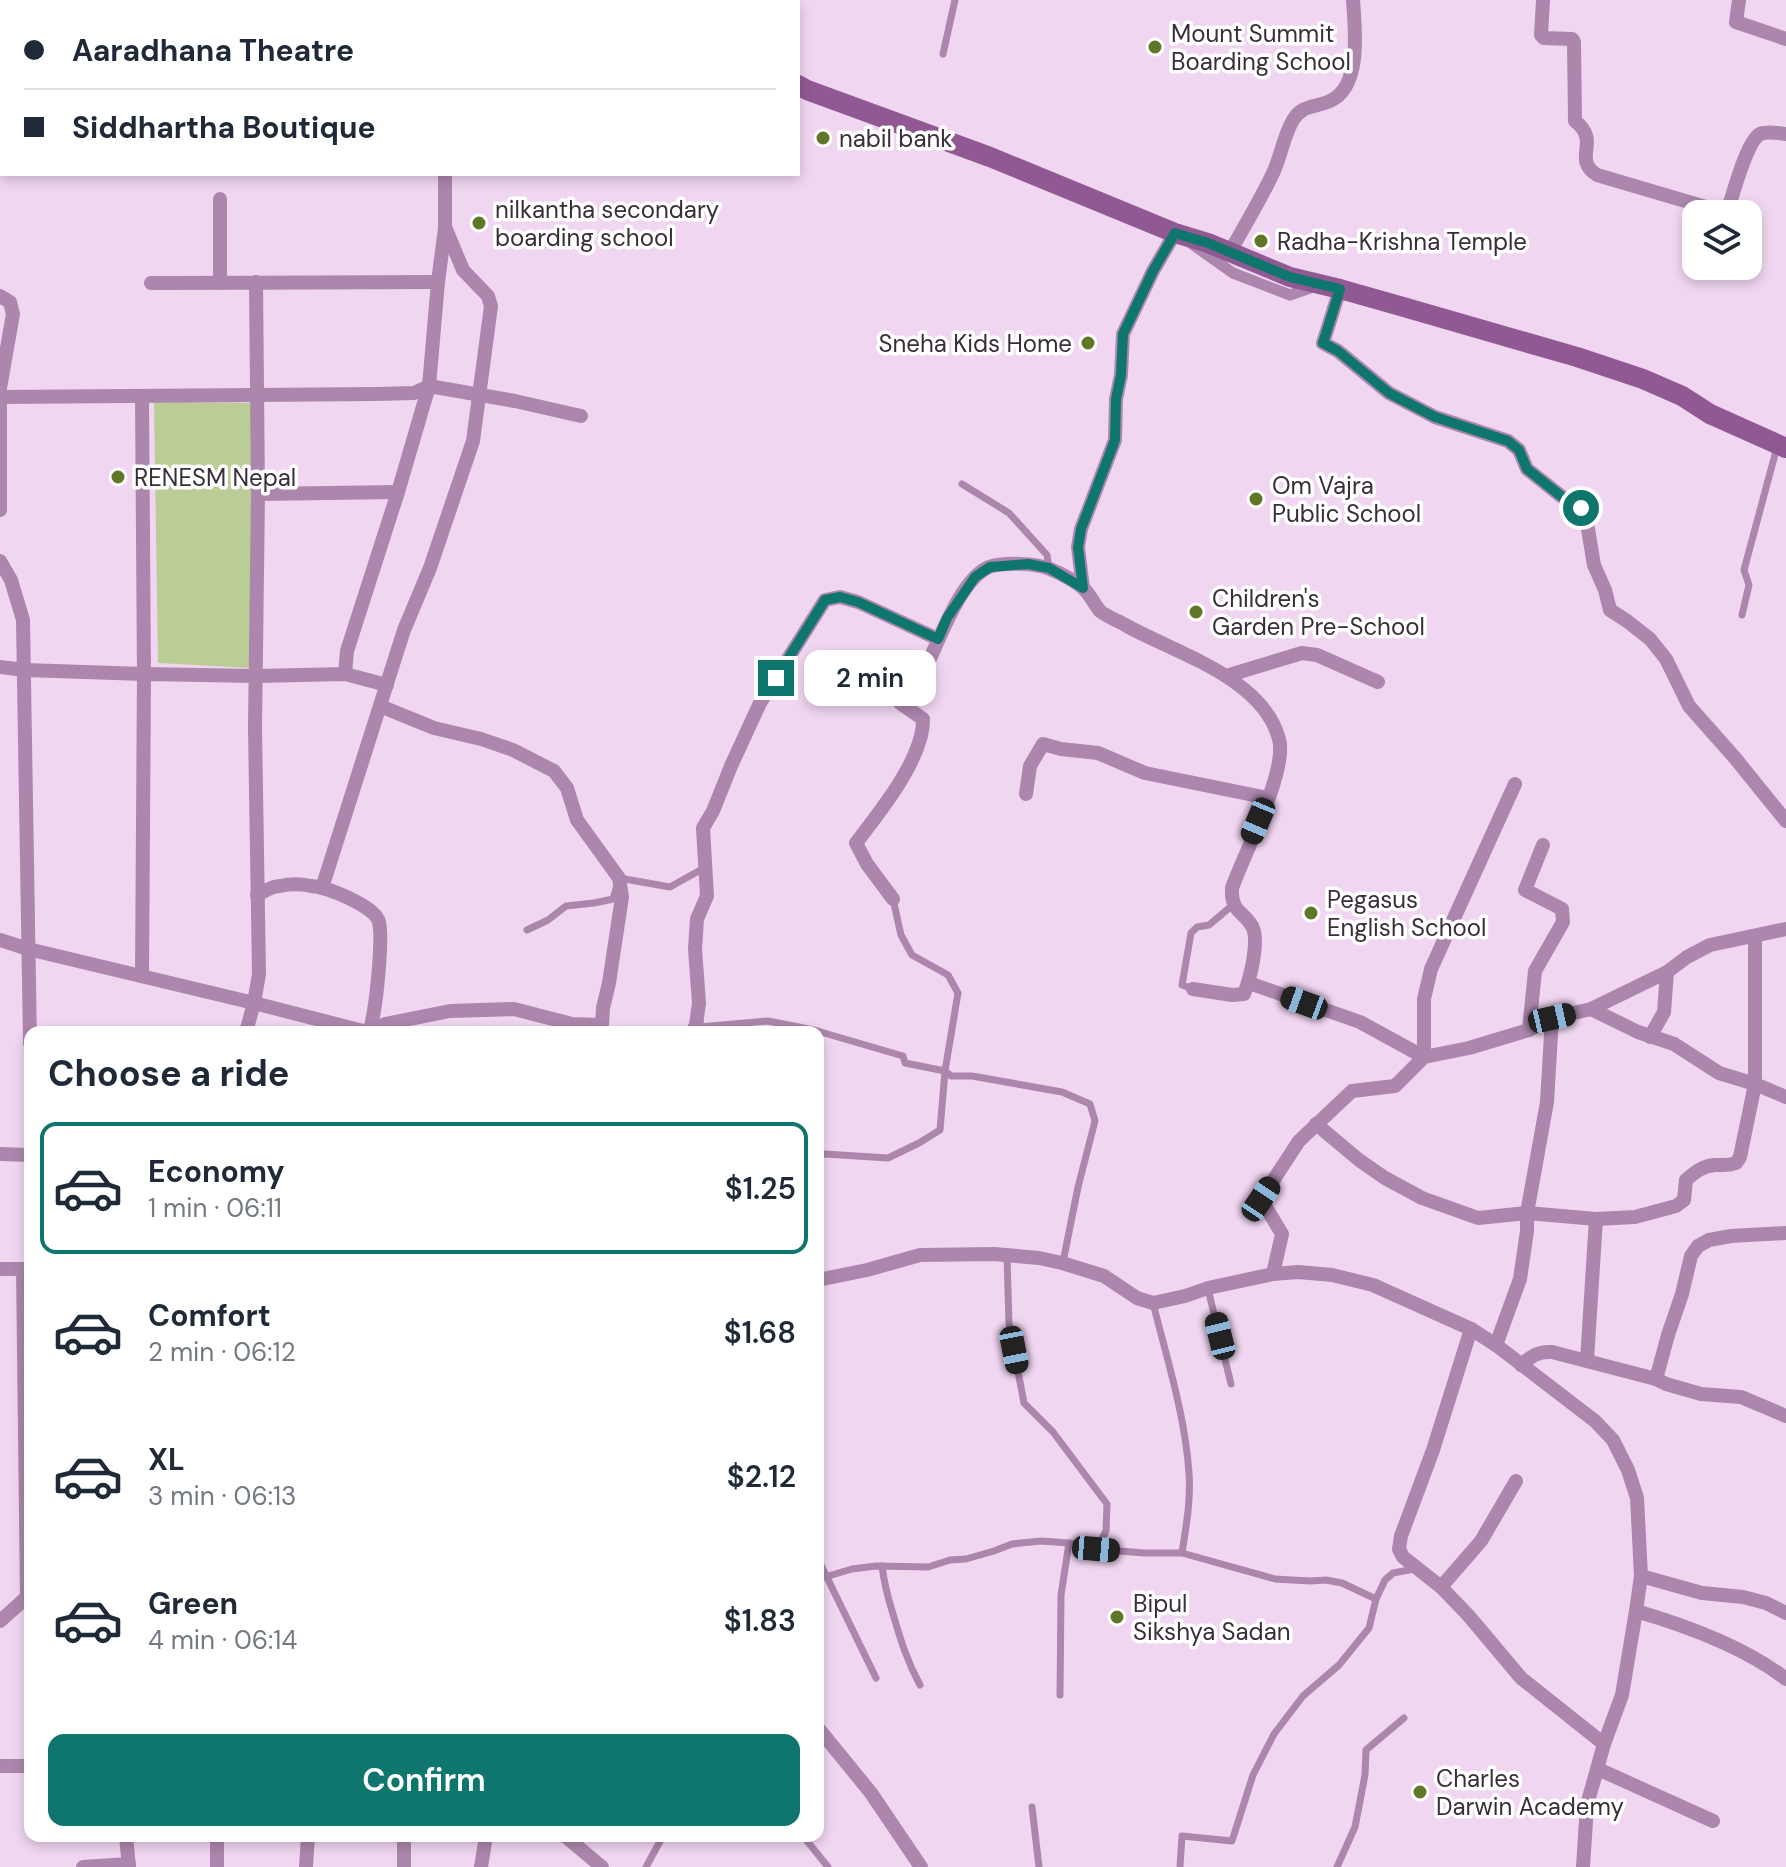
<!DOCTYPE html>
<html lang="en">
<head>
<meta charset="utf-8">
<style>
  body { margin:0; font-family:"DM Sans",sans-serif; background:#f6f6f7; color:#1f2937; height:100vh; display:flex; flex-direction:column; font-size:30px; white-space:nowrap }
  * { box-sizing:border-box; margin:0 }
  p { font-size:26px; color:#747a83 }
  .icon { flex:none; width:44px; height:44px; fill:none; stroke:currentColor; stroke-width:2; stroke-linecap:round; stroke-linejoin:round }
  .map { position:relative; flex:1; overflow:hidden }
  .drawer { position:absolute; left:24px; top:1026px; width:800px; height:816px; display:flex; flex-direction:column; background:#fff; border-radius:16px; box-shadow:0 4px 12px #0003 }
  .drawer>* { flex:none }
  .hud { position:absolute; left:0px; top:0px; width:800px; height:176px; box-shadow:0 4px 12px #0003; display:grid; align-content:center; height:176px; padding:0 24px; background:#fff }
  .tools { position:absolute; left:1682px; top:200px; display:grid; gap:16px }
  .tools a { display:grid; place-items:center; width:80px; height:80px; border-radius:16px; background:#fff; box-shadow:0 4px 12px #0003; font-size:40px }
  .end { position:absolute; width:36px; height:36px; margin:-18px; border:10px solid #0f766e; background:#fff; box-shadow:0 0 0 4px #fff }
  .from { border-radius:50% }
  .bubble { position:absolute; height:56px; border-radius:16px; background:#fff; box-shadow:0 4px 12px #0003; font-size:26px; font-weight:600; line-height:56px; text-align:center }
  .car { position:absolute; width:24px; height:48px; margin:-24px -12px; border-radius:10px; box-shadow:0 0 6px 2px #0007; background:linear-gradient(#222 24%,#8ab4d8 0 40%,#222 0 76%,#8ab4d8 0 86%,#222 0) }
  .hud b { display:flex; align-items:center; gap:28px; height:76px; font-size:30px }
  .hud b+b { border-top:2px solid #e0e1e3 }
  .hud i { width:20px; height:20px; background:#1f2937 }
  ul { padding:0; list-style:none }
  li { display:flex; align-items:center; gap:24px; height:132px; margin:0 16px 12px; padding:0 8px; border:4px solid transparent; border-radius:16px }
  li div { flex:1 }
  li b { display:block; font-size:30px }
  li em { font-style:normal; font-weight:600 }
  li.current { border-color:#0f766e }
  li>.icon { width:72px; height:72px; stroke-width:1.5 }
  h2 { padding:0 24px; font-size:36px; line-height:96px }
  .primary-button { display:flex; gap:16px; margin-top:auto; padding:16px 24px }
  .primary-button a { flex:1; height:92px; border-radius:16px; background:#0f766e; color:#fff; font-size:32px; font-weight:600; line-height:92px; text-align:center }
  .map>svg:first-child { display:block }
  .green { fill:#bbcd97 }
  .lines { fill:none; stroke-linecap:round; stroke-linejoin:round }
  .service { stroke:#ac86ad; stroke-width:7 }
  .pedestrian { stroke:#ac86ad; stroke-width:11 }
  .minor { stroke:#ac86ad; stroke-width:14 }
  .secondary { stroke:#915993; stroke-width:20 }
  .primary { stroke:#7c3780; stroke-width:20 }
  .route { stroke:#0f766e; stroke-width:10 }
  .poi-dot { fill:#617728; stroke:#fff; stroke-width:3 }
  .labels { text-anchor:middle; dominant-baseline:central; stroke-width:7; stroke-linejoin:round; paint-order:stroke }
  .poi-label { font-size:24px; fill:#382e38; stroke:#fff; text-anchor:start }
</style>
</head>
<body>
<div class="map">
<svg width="1786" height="1867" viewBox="0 0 1786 1867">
  <rect width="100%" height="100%" fill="#f1d6f1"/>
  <polygon class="green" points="154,402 254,403 249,668 158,663"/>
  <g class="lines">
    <g class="service">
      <polyline points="943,54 955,0"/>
      <polyline points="962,484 1009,513 1047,555 1049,568"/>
      <polyline points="1742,615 1749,585 1744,570 1777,447"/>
      <polyline points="527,930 548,920 566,906 594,903 613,899 619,878 670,887 704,868"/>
      <polyline points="1193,989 1182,985 1191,933 1197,927 1209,925 1234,904"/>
      <polyline points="700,1021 700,1027 768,1021 814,1030 903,1056 905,1063 945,1071 951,1076 972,1076 1062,1092 1090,1104 1095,1121 1078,1187 1063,1262"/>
      <polyline points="818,1155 825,1154 888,1158 919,1143 940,1130 945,1071 958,993 948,975 912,955 901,935 893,899"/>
      <polyline points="1007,1256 1009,1324 1024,1403 1053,1432 1107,1504 1106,1531 1096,1549"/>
      <polyline points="1208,1289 1231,1384"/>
      <polyline points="1182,1553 1275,1579 1310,1581 1326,1580 1342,1583 1376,1599"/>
      <polyline points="821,1565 876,1678"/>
      <path d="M882,1566C884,1583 888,1598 893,1614C901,1641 907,1661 920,1685"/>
      <path d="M818,1579L852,1569L876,1566L928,1567L950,1560L966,1559L994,1551L1012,1544L1041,1541L1069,1543L1096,1549L1144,1553H1182C1186,1527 1191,1500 1189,1473C1185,1415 1167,1359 1153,1303"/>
      <polyline points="1060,1695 1061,1595 1069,1543"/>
      <polyline points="1032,1807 1039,1867"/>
      <polyline points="803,1836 828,1867"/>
      <polyline points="646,1867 663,1836"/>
      <polyline points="1180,1867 1182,1836 1232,1841 1253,1775 1274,1734 1303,1696 1339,1665 1369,1628 1376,1599 1385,1580 1393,1573 1414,1569"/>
      <polyline points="1337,1867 1355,1827 1365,1775 1366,1750 1404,1718"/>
    </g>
    <polyline class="pedestrian" points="1192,244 1233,273 1290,295 1316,286"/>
    <g class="minor">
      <path d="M1543,0L1541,35L1544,38L1572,39L1574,42L1575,121C1602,142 1571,158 1597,175L1716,210H1725L1729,206C1734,191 1747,141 1760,134C1767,131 1778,133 1786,134"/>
      <polyline points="1739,0 1736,22 1786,39"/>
      <polyline points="421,2 421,0"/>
      <polyline points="220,199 220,283"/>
      <path d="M1230,252C1245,225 1261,199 1274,171C1281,155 1284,135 1293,120C1303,104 1315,108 1330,101C1362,87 1355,29 1353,0"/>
      <polyline points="151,283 438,282"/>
      <polyline points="1340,289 1323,343 1338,351 1389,393 1435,417 1508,441 1519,450 1527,469 1561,496 1581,508 1586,517 1594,565 1605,590 1610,610 1627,621 1650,639 1666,659 1689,706 1735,758 1786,821"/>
      <polyline points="0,296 10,302 13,314 0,388 0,510"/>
      <polyline points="0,397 376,394 414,393 429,386 515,401 581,416"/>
      <polyline points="258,494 398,492"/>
      <polyline points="0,561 11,580 23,620 30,1043"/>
      <polyline points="1083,588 1078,547 1081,529 1115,440 1116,399 1121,375 1123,334 1153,271 1175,233"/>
      <polyline points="0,667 25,670 144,674 257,676 345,674 387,685"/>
      <polyline points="345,674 347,651 398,492 429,386 438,282 445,228"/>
      <polyline points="1226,676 1302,653 1317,655 1378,682"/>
      <polyline points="1026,794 1030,766 1043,744 1061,749 1098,753 1145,773 1268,798"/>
      <polyline points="322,888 404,630 430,568 473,441 491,306 488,296 463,270 445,227 445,174"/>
      <path d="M257,895C265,891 272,886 280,886C289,884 301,884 311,886C327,887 375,906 379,922C383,940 376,1014 369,1032"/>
      <path d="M893,899L867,864L856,843C879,813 924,758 923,719L900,703C908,692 918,681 925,669C939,642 960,579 989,567C1003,562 1036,563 1050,569C1060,573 1078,582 1086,591C1091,597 1095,605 1100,611C1107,617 1119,621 1127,626C1176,653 1263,678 1279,739C1288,770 1244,854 1232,888C1231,912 1242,910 1252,926C1260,940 1250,979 1244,994L1232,995L1193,989"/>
      <polyline points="0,940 28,949 254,1003 367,1032"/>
      <polyline points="142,976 144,674 142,397"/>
      <polyline points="1249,983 1360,1022 1424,1057 1424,999 1431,969 1515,784"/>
      <polyline points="1591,1009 1638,1032 1674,1044 1719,1073 1755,1084 1786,1097"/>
      <polyline points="1529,1030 1535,971 1563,922 1562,909 1525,890 1543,845"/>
      <polyline points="246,1032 254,1003 259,974 255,728 258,494 256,282"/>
      <polyline points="370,1032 385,1024 450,1011 514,1009 572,1024 602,1025 603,1008 609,983 622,897 619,878 577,820 567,788 554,771 513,750 481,739 434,728 380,706"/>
      <polyline points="692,1032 696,1025 699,1003 695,949 697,919 707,896 703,828 713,811 731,766 760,703 825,600 840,597 858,602 938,639"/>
      <polyline points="1650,1037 1664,1012 1667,972"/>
      <path d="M1316,1124L1359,1160L1385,1178L1422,1198L1478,1218L1527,1213L1596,1219L1635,1217L1676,1206L1684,1200L1686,1180C1695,1172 1704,1165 1716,1165C1724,1165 1728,1166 1736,1163L1740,1157L1755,1084V936"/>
      <polyline points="0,1154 30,1155"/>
      <polyline points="0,1269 30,1269"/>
      <polyline points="23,1269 27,1597 30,1600"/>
      <polyline points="1273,1274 1282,1234 1261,1199 1299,1141 1352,1091 1395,1086 1424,1057 1469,1048 1529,1030 1552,1018 1591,1009 1667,972 1687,957 1710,945 1786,929"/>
      <polyline points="818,1280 867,1270 920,1255 994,1254 1039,1258 1062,1263 1104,1276 1137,1298 1153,1303 1185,1296 1208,1288 1273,1274 1298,1272 1332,1275 1373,1285 1471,1329 1496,1345 1595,1421 1613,1440 1628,1470 1637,1498 1641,1576 1636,1611 1622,1695 1604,1744 1587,1805 1583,1867"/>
      <polyline points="1471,1329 1433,1450 1401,1536 1399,1549 1403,1557 1441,1587 1468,1615 1521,1678 1604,1744"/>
      <polyline points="1496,1345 1520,1279 1527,1231 1527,1213 1547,1102 1552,1018"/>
      <polyline points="1587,1360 1596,1219"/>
      <path d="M1521,1365C1532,1356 1538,1351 1552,1352L1656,1379L1668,1335L1682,1294L1691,1256L1698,1246L1709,1240L1731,1236L1786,1233"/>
      <polyline points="1656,1379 1666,1384 1701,1394 1741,1397 1786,1416"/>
      <polyline points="1641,1576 1702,1593 1743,1597 1766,1603 1786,1613"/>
      <polyline points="1441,1587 1481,1541 1516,1481"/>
      <path d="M1636,1611C1684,1625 1746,1648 1786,1679"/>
      <polyline points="0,1621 27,1597"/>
      <polyline points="818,1728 871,1793 921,1867"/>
      <polyline points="0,1766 30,1766"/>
      <polyline points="1598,1769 1713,1821"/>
      <polyline points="126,1836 129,1867"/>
      <polyline points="217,1836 217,1867"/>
      <polyline points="404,1836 404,1867"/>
      <polyline points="565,1836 602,1867"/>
      <polyline points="83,1867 129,1864"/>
      <polyline points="306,1867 308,1836"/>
      <polyline points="481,1867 486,1836"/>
    </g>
    <g class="secondary">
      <polyline points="641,0 642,2"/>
      <polyline points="798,85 807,90 990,157 1175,233 1208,243 1290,277 1340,289 1407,308 1577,357 1643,379 1682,396 1710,414 1786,448"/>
    </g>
    <g class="primary">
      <polyline points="586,2 594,0"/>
      <polyline points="0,3 2,3"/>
    </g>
  </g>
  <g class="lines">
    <polyline class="route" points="776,678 825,600 840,597 858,602 938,639 947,618 975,577 990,567 1028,564 1049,568 1083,588 1078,547 1081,529 1115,440 1116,399 1121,375 1123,334 1153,271 1175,233 1208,243 1290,277 1340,289 1323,343 1338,351 1389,393 1435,417 1508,441 1519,450 1527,469 1561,496 1581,508"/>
  </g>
  <g class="poi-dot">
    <circle cx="1155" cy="47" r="8"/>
    <circle cx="823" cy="138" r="8"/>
    <circle cx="479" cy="223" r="8"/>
    <circle cx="1261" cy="241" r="8"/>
    <circle cx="1088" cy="343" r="8"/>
    <circle cx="118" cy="477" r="8"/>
    <circle cx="1256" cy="499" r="8"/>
    <circle cx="1196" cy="612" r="8"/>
    <circle cx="1311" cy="913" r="8"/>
    <circle cx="1117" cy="1617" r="8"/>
    <circle cx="1420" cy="1792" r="8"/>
  </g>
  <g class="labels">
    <g class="poi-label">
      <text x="1171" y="33">Mount Summit<tspan x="1171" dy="28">Boarding School</tspan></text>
      <text x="839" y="138">nabil bank</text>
      <text x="495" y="209">nilkantha secondary<tspan x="495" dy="28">boarding school</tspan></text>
      <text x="1277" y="241">Radha-Krishna Temple</text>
      <text x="1072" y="343" text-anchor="end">Sneha Kids Home</text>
      <text x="134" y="477">RENESM Nepal</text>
      <text x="1272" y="485">Om Vajra<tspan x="1272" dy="28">Public School</tspan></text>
      <text x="1212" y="598">Children's<tspan x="1212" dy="28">Garden Pre-School</tspan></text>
      <text x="1327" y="899">Pegasus<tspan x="1327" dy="28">English School</tspan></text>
      <text x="1133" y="1603">Bipul<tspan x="1133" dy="28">Sikshya Sadan</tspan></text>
      <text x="1436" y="1778">Charles<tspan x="1436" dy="28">Darwin Academy</tspan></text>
    </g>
  </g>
</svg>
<div class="tools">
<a><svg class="icon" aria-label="layers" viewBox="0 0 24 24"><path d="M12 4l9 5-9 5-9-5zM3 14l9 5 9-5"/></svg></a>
</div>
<i class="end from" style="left:1581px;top:508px"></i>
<i class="end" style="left:776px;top:678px"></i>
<div class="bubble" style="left:804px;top:650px;width:132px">2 min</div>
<i class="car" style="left:1258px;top:821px;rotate:203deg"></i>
<i class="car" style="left:1304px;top:1003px;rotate:290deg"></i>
<i class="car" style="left:1552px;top:1018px;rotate:77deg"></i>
<i class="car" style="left:1261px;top:1199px;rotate:34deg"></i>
<i class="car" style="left:1220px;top:1336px;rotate:346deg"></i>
<i class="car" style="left:1014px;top:1350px;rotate:169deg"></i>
<i class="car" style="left:1096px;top:1549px;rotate:95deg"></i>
<div class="hud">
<b><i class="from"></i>Aaradhana Theatre</b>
<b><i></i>Siddhartha Boutique</b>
</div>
<section class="drawer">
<h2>Choose a ride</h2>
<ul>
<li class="current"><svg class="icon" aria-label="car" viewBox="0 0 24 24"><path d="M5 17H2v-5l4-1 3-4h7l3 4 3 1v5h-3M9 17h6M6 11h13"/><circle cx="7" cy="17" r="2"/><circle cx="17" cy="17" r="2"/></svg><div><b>Economy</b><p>1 min · 06:11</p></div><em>$1.25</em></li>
<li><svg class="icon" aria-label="car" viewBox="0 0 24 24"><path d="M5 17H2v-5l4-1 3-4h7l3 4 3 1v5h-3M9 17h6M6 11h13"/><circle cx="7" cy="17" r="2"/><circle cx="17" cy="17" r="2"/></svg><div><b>Comfort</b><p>2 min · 06:12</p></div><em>$1.68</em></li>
<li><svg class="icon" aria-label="car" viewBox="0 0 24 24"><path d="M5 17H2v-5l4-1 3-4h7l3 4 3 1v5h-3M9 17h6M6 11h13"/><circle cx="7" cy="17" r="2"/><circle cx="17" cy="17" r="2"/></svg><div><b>XL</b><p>3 min · 06:13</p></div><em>$2.12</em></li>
<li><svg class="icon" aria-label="car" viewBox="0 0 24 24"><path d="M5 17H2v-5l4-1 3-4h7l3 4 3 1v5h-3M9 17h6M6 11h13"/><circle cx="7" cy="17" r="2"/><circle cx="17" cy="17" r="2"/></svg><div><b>Green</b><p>4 min · 06:14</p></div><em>$1.83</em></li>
</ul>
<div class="primary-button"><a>Confirm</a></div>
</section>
</div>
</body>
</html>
